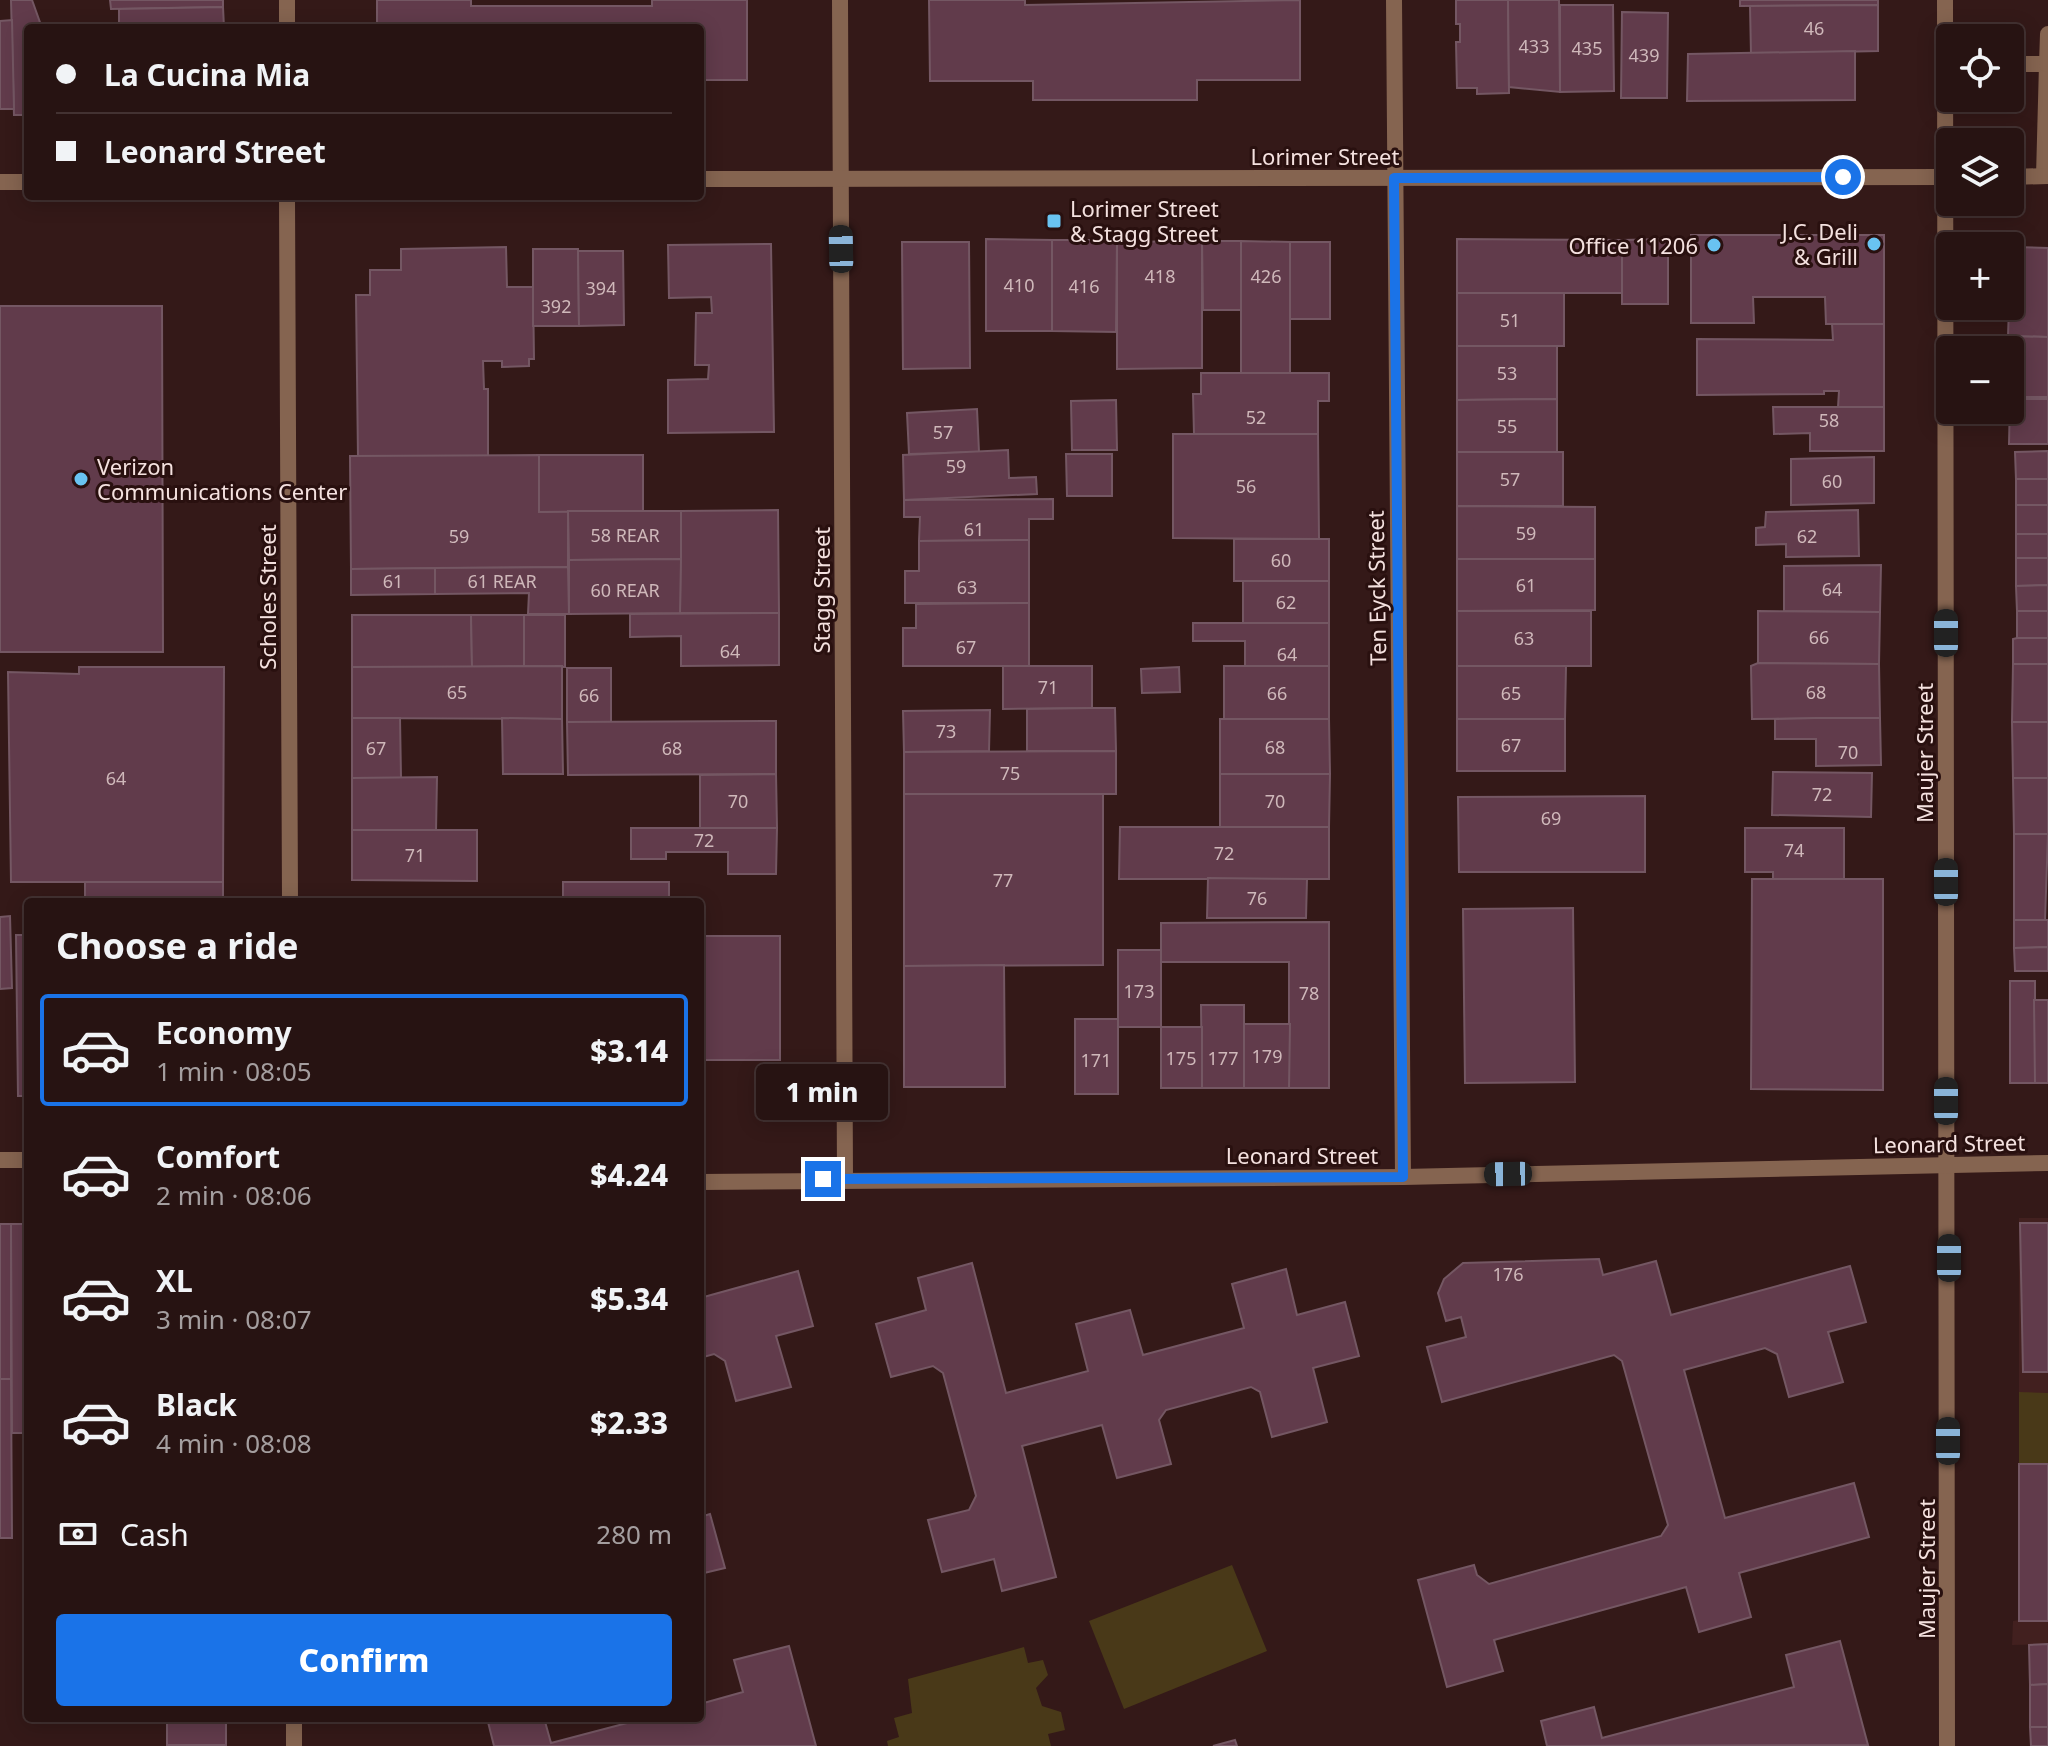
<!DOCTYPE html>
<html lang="en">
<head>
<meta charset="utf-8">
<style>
  body { margin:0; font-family:"Noto Sans",sans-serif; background:#2f1c1b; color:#f1f3f6; height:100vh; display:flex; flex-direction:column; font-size:30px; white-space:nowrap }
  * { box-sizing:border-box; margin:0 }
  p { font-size:26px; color:#a49e9f }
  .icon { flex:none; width:44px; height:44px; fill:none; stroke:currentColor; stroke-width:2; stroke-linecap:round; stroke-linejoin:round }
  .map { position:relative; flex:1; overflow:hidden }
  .sheet { position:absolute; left:24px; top:898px; width:680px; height:824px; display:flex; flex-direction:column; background:#271312; border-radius:8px; box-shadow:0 4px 20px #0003,0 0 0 2px #433232 }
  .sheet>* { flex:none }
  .banner { position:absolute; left:24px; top:24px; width:680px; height:176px; border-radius:8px; box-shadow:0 4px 20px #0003,0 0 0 2px #433232; display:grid; align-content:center; height:176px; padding:0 32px; background:#271312 }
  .buttons { position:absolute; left:1936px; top:24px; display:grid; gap:16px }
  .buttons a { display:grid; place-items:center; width:88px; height:88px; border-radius:8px; background:#271312; box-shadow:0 4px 20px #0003,0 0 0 2px #433232; font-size:40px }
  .end { position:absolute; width:36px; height:36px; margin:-18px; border:10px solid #1a73e8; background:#fff; box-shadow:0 0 0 4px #fff }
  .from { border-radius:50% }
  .bubble { position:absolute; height:56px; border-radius:8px; background:#271312; box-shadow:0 4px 20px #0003,0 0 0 2px #433232; font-size:26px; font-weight:800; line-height:56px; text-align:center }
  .car { position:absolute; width:24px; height:48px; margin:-24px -12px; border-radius:10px; box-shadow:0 0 6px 2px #0007; background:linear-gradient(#222 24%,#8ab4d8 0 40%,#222 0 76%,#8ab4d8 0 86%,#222 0) }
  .banner b { display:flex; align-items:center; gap:28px; height:76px; font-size:30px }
  .banner b+b { border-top:2px solid #433232 }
  .banner i { width:20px; height:20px; background:#f1f3f6 }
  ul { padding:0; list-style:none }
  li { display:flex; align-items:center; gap:24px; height:112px; margin:0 16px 12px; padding:0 16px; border:4px solid transparent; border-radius:8px }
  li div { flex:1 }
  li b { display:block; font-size:30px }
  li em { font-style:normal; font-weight:800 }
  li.on { border-color:#1a73e8 }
  li>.icon { width:72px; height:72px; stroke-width:1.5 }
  h2 { padding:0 32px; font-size:36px; line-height:96px }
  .pay { display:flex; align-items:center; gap:20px; height:88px; padding:0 32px; font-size:30px }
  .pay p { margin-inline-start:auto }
  .button { display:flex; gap:16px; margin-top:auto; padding:16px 32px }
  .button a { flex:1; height:92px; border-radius:8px; background:#1a73e8; color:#fff; font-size:32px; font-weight:800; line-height:92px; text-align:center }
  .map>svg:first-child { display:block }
  .built { fill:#42201f }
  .green { fill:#493918 }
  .building { fill:#613b4b; stroke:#745763; stroke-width:2 }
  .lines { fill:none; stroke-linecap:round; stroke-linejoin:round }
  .service { stroke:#856450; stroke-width:16 }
  .minor { stroke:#856450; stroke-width:16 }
  .route { stroke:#1a73e8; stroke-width:10 }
  .poi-dot { fill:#69c3f1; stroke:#29100f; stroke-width:3 }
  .labels { text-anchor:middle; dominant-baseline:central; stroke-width:6; stroke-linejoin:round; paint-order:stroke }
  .number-label { font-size:18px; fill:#cfb8ba }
  .street-label { font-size:22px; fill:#f4e1df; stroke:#29100f }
  .poi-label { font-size:22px; fill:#f4e1df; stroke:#29100f; text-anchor:start }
</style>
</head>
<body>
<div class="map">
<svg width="2048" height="1746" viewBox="0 0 2048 1746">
  <rect width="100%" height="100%" fill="#341918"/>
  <polygon class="built" points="2019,1218 2048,1218 2048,1644 2012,1645 2013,1621 2019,1620"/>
  <g class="green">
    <polygon points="2019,1392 2048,1393 2048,1464 2019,1464"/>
    <polygon points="1232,1565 1267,1651 1124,1709 1089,1621"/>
    <polygon points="1024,1647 1028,1663 1043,1660 1048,1675 1036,1688 1042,1706 1061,1712 1065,1730 1048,1734 1051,1746 888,1746 887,1741 899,1737 894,1718 912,1713 908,1679"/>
  </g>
  <g class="building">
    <polygon points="11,0 32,0 42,28 28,28 28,115 14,115"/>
    <polygon points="110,0 223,0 223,7 111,9"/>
    <polygon points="377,0 471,0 471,6 652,6 652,0 747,0 747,80 700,80 700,28 377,28"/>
    <polygon points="929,0 1025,0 1025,5 1300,0 1300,80 1197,80 1197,100 1033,100 1033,81 930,81"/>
    <polygon points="1456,0 1508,0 1509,93 1477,94 1477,88 1457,88 1456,42 1460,42 1460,24 1456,24"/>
    <polygon points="1508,0 1559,0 1560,92 1509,87"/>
    <polygon points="1740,0 1878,0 1878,5 1740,6"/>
    <polygon points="1560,5 1613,5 1614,91 1560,92"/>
    <polygon points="1878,5 1878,51 1751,54 1750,6"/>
    <polygon points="223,7 224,28 119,28 119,9"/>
    <polygon points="1622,12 1668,13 1667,98 1621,98"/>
    <polygon points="12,20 14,109 0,109 0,21"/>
    <polygon points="1855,51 1855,100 1687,101 1688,54"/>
    <polygon points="1691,235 1884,235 1884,324 1826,324 1825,297 1753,297 1754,323 1691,323"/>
    <polygon points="986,239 1052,240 1052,331 986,331"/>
    <polygon points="1457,239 1622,240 1622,293 1457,293"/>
    <polygon points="1668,239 1668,304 1622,304 1622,240"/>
    <polygon points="1052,240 1117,240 1116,332 1052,331"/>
    <polygon points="1202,241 1202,368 1117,369 1117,242"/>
    <polygon points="1202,241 1241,241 1241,310 1203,310"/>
    <polygon points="1241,241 1290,242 1290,373 1241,373"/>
    <polygon points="902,242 969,242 970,368 903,369"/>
    <rect x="1290" y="242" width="40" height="77"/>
    <polygon points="771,244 774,432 668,433 668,380 708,379 709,365 695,365 696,313 712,313 711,297 669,298 668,245"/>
    <polygon points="506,247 507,287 533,287 534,359 529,359 529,366 502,367 502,361 483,361 484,389 488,389 488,456 358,457 356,295 370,295 370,270 401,270 401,249"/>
    <polygon points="2011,247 2048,248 2048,337 2008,336"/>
    <polygon points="533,249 578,249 579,326 533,326"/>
    <polygon points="578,251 623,251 624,325 579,326"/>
    <rect x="1457" y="293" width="107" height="53"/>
    <polygon points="0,306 162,306 163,652 0,652"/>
    <polygon points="1832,324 1884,324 1884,407 1838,407 1839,391 1824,391 1824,394 1697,395 1697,339 1833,340"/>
    <polygon points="2008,336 2048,337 2048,397 2010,397"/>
    <polygon points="1457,346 1557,346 1557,399 1457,400"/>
    <polygon points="1201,373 1329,373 1329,401 1318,401 1318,434 1194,434 1193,394 1201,394"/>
    <polygon points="1557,399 1557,452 1457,452 1457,400"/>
    <polygon points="2010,399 2048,399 2048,444 2009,444"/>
    <polygon points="1116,400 1117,450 1072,450 1071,401"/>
    <polygon points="1773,407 1884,407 1884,451 1810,451 1810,433 1774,434"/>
    <polygon points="977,409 979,452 909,454 907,413"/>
    <polygon points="1173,434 1318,434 1319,539 1173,538"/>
    <polygon points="1008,450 1009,478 1036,477 1037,494 904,500 903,455"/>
    <polygon points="2048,451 2048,479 2016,479 2015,452"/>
    <rect x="1457" y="452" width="106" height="54"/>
    <polygon points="1066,454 1112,454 1112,496 1067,496"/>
    <polygon points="539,455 539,512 568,511 568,567 351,569 350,456"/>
    <polygon points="539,455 643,455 643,511 539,512"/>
    <polygon points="1874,457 1874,503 1791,505 1791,459"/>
    <rect x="2016" y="479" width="32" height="26"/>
    <polygon points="1053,499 1053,519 1029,519 1029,540 919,541 920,517 904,517 904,500"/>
    <rect x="2016" y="505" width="32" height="29"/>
    <polygon points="1457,506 1595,507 1595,559 1457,559"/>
    <polygon points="778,510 779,613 680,613 681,511"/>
    <polygon points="1858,510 1859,556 1786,557 1786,544 1756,545 1756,528 1765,527 1766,512"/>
    <polygon points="568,511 681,511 681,559 569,560"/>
    <rect x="2016" y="534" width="32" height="24"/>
    <rect x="1234" y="539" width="95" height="42"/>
    <polygon points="1029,540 1029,603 905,603 905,571 919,571 919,541"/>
    <polygon points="2016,558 2048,558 2048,585 2016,586"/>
    <polygon points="681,559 680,613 569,614 569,560"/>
    <polygon points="1457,559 1595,559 1595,610 1457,611"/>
    <polygon points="1881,565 1880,612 1784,611 1784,566"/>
    <polygon points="568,567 569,614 528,614 529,593 435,594 435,568"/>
    <polygon points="435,568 435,594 351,595 351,569"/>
    <rect x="1243" y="581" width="86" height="42"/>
    <polygon points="2048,585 2048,611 2017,611 2016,586"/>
    <polygon points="1029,603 1029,666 903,666 903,628 916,628 916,604"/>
    <rect x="1457" y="611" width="134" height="55"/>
    <polygon points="1758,611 1880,612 1879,664 1758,663"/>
    <rect x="2017" y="611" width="31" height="27"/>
    <polygon points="779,613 779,665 681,666 681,636 630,637 630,614"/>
    <polygon points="352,615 471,615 472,667 352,667"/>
    <polygon points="471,615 524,615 524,666 472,667"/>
    <polygon points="524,615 565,615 565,667 524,666"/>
    <polygon points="1193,623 1329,623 1329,666 1245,666 1245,641 1193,641"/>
    <polygon points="2017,638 2048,638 2048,664 2013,664 2013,639"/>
    <polygon points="1758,663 1879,664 1880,718 1752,719 1751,666"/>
    <polygon points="2013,664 2048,664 2048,722 2012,722"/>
    <polygon points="562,666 562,719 352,718 352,667"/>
    <polygon points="1003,666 1092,666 1092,708 1003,709"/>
    <rect x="1224" y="666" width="105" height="53"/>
    <polygon points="1457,666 1566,666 1565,719 1457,719"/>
    <polygon points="79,667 224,667 223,882 11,882 8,672 79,674"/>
    <polygon points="1179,667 1180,692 1142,693 1141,669"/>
    <rect x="567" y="668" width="44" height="54"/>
    <polygon points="1092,708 1115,708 1116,751 1027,751 1027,709"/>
    <polygon points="990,710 989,751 904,752 903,711"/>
    <polygon points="352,718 400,718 401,778 352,778"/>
    <polygon points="502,718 562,719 563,774 503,774"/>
    <polygon points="1815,718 1880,718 1881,765 1816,766 1816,739 1775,739 1775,719"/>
    <polygon points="1220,719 1329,719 1330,774 1220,774"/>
    <rect x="1457" y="719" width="108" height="52"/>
    <polygon points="776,721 776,774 568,775 567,722"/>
    <polygon points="2012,722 2048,722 2048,778 2013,778"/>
    <polygon points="1116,751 1116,794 904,794 904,752"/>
    <polygon points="1773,772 1872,773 1871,817 1772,815"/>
    <polygon points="776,774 777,828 700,828 700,775"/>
    <polygon points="1220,774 1330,774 1329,827 1220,827"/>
    <polygon points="437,777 436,831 352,830 352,778"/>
    <polygon points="2013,778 2048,778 2048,834 2014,834"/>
    <polygon points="904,794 1103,794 1103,965 904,966"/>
    <polygon points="1645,796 1645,872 1459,872 1458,797"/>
    <polygon points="1120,827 1329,827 1329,879 1119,879"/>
    <polygon points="631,828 777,828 776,874 728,874 728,852 666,852 666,859 631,859"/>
    <polygon points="1745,828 1844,828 1844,879 1773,879 1773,872 1745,872"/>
    <polygon points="352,830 477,830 477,881 352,880"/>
    <polygon points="2014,834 2048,834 2045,920 2014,920"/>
    <polygon points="1208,878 1307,879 1306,918 1207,918"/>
    <polygon points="1752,879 1883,879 1883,1090 1751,1089"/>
    <rect x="85" y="882" width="138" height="20"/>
    <rect x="563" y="882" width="106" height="20"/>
    <polygon points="1573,908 1575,1082 1465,1083 1463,909"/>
    <polygon points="10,916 12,988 0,989 0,917"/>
    <polygon points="2014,920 2048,920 2048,947 2014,948"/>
    <polygon points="1329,922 1329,1088 1289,1088 1289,962 1161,962 1161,923"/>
    <polygon points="16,935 28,935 28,1096 18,1096"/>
    <rect x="700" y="936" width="80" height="124"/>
    <polygon points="2048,947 2048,971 2015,971 2014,948"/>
    <rect x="1118" y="950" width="43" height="77"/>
    <polygon points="1004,965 1005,1087 904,1087 904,966"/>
    <rect x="2010" y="981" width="25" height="102"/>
    <polygon points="2034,1000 2048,1000 2048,1083 2035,1083"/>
    <polygon points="1201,1005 1244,1005 1244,1088 1202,1088"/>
    <rect x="1075" y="1019" width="43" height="75"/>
    <polygon points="1244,1024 1290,1024 1289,1088 1244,1088"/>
    <rect x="1161" y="1027" width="41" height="61"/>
    <polygon points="2020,1223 2048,1223 2048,1372 2023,1372"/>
    <rect x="0" y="1224" width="11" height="155"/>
    <polygon points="11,1224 28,1224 28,1433 12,1433"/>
    <polygon points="1599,1259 1603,1275 1656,1261 1671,1315 1850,1266 1866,1322 1828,1332 1843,1382 1789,1397 1777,1354 1765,1348 1684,1370 1725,1518 1854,1483 1869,1537 1739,1573 1751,1617 1699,1632 1686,1587 1494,1640 1503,1671 1447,1687 1418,1580 1474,1565 1477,1575 1489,1584 1661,1536 1668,1525 1622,1361 1614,1355 1442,1402 1427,1347 1466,1337 1461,1317 1446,1321 1438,1293 1444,1279 1463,1263"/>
    <polygon points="972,1263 1006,1393 1088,1371 1076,1324 1130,1310 1143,1355 1244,1328 1232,1284 1286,1269 1297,1315 1345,1302 1359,1356 1313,1368 1327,1422 1272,1437 1260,1392 1251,1387 1166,1410 1159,1420 1171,1464 1117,1478 1102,1425 1022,1446 1056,1577 1002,1591 994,1559 942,1572 928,1520 969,1510 976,1496 943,1373 933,1366 891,1377 876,1324 926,1310 918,1278"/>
    <polygon points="798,1271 813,1326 776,1336 791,1387 736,1401 725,1361 714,1354 700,1358 700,1298"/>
    <polygon points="0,1379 11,1379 12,1538 0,1538"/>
    <rect x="2019" y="1464" width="29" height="157"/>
    <polygon points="710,1514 725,1568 700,1574 700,1517"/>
    <polygon points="1840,1641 1868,1745 1547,1746 1541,1721 1594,1707 1602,1738 1794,1687 1786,1655"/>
    <polygon points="2048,1644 2048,1684 2030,1685 2029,1645"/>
    <polygon points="789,1646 816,1746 494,1746 487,1718 544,1718 551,1743 646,1718 700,1718 700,1704 743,1692 734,1660"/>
    <polygon points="2048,1684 2048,1727 2030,1727 2030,1685"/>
    <rect x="167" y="1718" width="59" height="27"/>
    <polygon points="2030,1727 2048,1727 2048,1746 2031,1746"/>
    <polygon points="1235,1740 1237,1746 1213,1746"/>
  </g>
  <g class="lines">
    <g class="service">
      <polyline points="2010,64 2047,64 2044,176"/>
      <polyline points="2047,64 2048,34"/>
    </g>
    <g class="minor">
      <polyline points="840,0 845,1179"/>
      <polyline points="1394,0 1403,1177"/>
      <polyline points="1945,0 1947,1746"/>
      <polyline points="287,28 287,0"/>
      <polyline points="2010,177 2048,176"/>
      <polyline points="700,179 1950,177"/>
      <polyline points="0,182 28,182"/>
      <polyline points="287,196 290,902"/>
      <polyline points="0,1160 28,1160"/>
      <polyline points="700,1182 1403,1177 2048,1163"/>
      <polyline points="294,1718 294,1746"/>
    </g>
  </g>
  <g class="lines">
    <polyline class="route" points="823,1179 1403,1177 1394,178 1843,177"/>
  </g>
  <g class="poi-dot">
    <rect x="1046" y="213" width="16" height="16" rx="4"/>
    <circle cx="1874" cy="244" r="8"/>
    <circle cx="1714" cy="245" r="8"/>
    <circle cx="81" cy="479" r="8"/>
  </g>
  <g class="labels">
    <g class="number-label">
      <text x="1814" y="28">46</text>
      <text x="1534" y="46">433</text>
      <text x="1587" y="48">435</text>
      <text x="1644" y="55">439</text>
      <text x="1160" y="276">418</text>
      <text x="1266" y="276">426</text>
      <text x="1019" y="285">410</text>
      <text x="1084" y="286">416</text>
      <text x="601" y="288">394</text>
      <text x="556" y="306">392</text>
      <text x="1510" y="320">51</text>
      <text x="1507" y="373">53</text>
      <text x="1256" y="417">52</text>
      <text x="1829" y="420">58</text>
      <text x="1507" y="426">55</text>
      <text x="943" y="432">57</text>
      <text x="956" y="466">59</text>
      <text x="1510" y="479">57</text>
      <text x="1832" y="481">60</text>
      <text x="1246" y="486">56</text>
      <text x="974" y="529">61</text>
      <text x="1526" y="533">59</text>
      <text x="625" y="535">58 REAR</text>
      <text x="459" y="536">59</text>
      <text x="1807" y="536">62</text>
      <text x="1281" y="560">60</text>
      <text x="393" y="581">61</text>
      <text x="502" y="581">61 REAR</text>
      <text x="1526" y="585">61</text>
      <text x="967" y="587">63</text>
      <text x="1832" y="589">64</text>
      <text x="625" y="590">60 REAR</text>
      <text x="1286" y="602">62</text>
      <text x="1819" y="637">66</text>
      <text x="1524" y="638">63</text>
      <text x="966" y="647">67</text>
      <text x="730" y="651">64</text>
      <text x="1287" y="654">64</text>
      <text x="1048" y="687">71</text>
      <text x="457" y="692">65</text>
      <text x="1816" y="692">68</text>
      <text x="1277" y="693">66</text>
      <text x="1511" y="693">65</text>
      <text x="589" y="695">66</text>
      <text x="946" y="731">73</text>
      <text x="1511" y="745">67</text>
      <text x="1275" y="747">68</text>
      <text x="376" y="748">67</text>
      <text x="672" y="748">68</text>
      <text x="1848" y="752">70</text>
      <text x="1010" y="773">75</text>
      <text x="116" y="778">64</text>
      <text x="1822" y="794">72</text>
      <text x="738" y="801">70</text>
      <text x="1275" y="801">70</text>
      <text x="1551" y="818">69</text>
      <text x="704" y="840">72</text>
      <text x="1794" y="850">74</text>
      <text x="1224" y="853">72</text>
      <text x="415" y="855">71</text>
      <text x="1003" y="880">77</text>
      <text x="1257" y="898">76</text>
      <text x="1139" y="991">173</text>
      <text x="1309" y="993">78</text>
      <text x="1267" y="1056">179</text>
      <text x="1181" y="1058">175</text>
      <text x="1223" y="1058">177</text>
      <text x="1096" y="1060">171</text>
      <text x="1508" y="1274">176</text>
    </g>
    <g class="street-label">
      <text x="1325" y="156">Lorimer Street</text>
      <text transform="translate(1376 588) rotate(-91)">Ten Eyck Street</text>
      <text transform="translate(821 590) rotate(-90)">Stagg Street</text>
      <text transform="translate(267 597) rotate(-90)">Scholes Street</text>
      <text transform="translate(1924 753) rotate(-90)">Maujer Street</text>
      <text transform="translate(1949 1143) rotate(-1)">Leonard Street</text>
      <text x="1302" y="1155">Leonard Street</text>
      <text transform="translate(1926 1569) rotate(-90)">Maujer Street</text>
    </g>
    <g class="poi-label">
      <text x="1070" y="208">Lorimer Street<tspan x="1070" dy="25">&amp; Stagg Street</tspan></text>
      <text x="1858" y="231" text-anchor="end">J.C. Deli<tspan x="1858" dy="25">&amp; Grill</tspan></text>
      <text x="1698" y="245" text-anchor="end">Office 11206</text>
      <text x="97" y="466">Verizon<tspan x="97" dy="25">Communications Center</tspan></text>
    </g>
  </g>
</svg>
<div class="buttons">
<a><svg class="icon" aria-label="locate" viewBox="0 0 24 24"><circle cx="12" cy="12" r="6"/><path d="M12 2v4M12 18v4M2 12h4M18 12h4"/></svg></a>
<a><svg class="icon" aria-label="layers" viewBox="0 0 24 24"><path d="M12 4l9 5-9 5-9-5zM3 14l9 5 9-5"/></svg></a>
<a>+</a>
<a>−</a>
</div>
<i class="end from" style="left:1843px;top:177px"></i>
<i class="end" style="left:823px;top:1179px"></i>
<div class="bubble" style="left:756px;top:1064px;width:132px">1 min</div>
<i class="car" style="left:841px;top:249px;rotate:359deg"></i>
<i class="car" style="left:1946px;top:633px;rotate:0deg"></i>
<i class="car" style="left:1946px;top:882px;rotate:0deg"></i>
<i class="car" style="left:1946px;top:1101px;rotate:0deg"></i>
<i class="car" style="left:1508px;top:1174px;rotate:269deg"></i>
<i class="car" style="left:1949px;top:1258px;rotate:0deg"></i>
<i class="car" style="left:1948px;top:1441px;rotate:0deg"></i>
<div class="banner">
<b><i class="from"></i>La Cucina Mia</b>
<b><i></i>Leonard Street</b>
</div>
<section class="sheet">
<h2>Choose a ride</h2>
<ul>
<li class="on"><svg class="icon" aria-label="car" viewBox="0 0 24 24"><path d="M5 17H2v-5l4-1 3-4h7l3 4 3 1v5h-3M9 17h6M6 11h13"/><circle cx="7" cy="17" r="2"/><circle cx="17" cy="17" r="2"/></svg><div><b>Economy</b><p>1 min · 08:05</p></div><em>$3.14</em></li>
<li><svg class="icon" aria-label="car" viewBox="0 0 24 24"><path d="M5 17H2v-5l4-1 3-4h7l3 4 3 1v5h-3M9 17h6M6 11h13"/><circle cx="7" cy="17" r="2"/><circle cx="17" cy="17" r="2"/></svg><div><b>Comfort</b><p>2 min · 08:06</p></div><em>$4.24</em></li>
<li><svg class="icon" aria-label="car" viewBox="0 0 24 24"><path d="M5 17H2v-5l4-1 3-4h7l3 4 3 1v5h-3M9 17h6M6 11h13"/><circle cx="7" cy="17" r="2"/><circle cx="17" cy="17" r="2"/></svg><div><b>XL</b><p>3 min · 08:07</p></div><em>$5.34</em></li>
<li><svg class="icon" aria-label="car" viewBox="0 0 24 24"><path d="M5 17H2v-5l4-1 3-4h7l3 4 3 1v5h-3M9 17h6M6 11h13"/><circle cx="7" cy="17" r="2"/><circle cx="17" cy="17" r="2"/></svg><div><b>Black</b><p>4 min · 08:08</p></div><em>$2.33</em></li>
</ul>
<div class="pay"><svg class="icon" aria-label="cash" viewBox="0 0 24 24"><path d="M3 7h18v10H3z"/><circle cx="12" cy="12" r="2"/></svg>Cash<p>280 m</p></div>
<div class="button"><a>Confirm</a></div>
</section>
</div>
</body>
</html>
